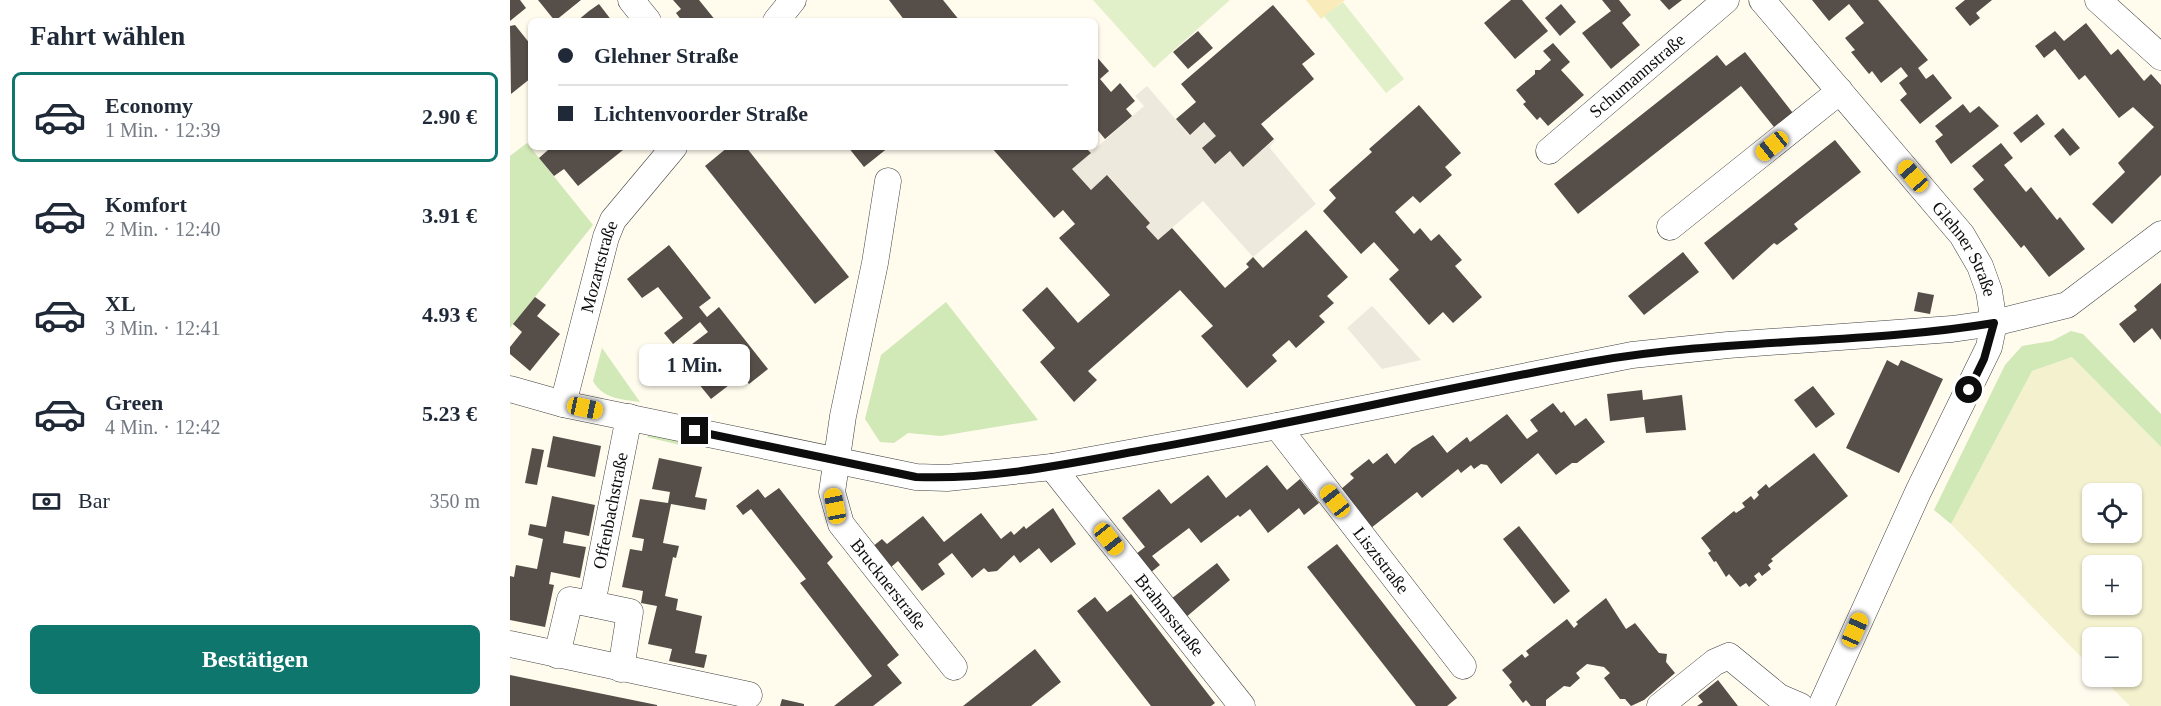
<!DOCTYPE html>
<html lang="de">
<head>
<meta charset="utf-8">
<style>
  body { margin:0; font-family:Georgia,serif; background:#f2f2f3; color:#1f2937; height:100vh; display:flex; flex-direction:column; font-size:22px; white-space:nowrap }
  * { box-sizing:border-box; margin:0 }
  p { font-size:20px; color:#747a83 }
  .icon { flex:none; width:33px; height:33px; fill:none; stroke:currentColor; stroke-width:2; stroke-linecap:round; stroke-linejoin:round }
  .map { position:relative; flex:1; overflow:hidden }
  .side { display:flex; flex-direction:column; background:#fff; width:510px }
  .side>* { flex:none }
  .top-card { position:absolute; left:18px; top:18px; width:570px; height:132px; border-radius:9px; box-shadow:0 2px 4px #0004; display:grid; align-content:center; height:132px; padding:0 30px; background:#fff }
  .buttons { position:absolute; left:1572px; top:483px; display:grid; gap:12px }
  .buttons a { display:grid; place-items:center; width:60px; height:60px; border-radius:9px; background:#fff; box-shadow:0 2px 4px #0004; font-size:30px }
  .end { position:absolute; width:27px; height:27px; margin:-14px; border:8px solid #0d0d0d; background:#fff; box-shadow:0 0 0 3px #fff }
  .from { border-radius:50% }
  .bubble { position:absolute; height:42px; border-radius:9px; background:#fff; box-shadow:0 2px 4px #0004; font-size:20px; font-weight:600; line-height:42px; text-align:center }
  .car { position:absolute; width:18px; height:36px; margin:-18px -9px; border-radius:8px; box-shadow:0 0 4px 2px #0007; background:linear-gradient(#f5c518 24%,#345 0 40%,#f5c518 0 76%,#345 0 86%,#f5c518 0) }
  .top-card b { display:flex; align-items:center; gap:21px; height:57px; font-size:22px }
  .top-card b+b { border-top:2px solid #e0e1e3 }
  .top-card i { width:15px; height:15px; background:#1f2937 }
  ul { padding:0; list-style:none }
  li { display:flex; align-items:center; gap:18px; height:90px; margin:0 12px 9px; padding:0 18px; border:3px solid transparent; border-radius:9px }
  li div { flex:1 }
  li b { display:block; font-size:22px }
  li em { font-style:normal; font-weight:600 }
  li.on { border-color:#0f766e }
  li>.icon { width:54px; height:54px; stroke-width:1.5 }
  h2 { padding:0 30px; font-size:27px; line-height:72px }
  .pay { display:flex; align-items:center; gap:15px; height:66px; padding:0 30px; font-size:22px }
  .pay p { margin-inline-start:auto }
  .action { display:flex; gap:12px; margin-top:auto; padding:12px 30px }
  .action a { flex:1; height:69px; border-radius:9px; background:#0f766e; color:#fff; font-size:24px; font-weight:600; line-height:69px; text-align:center }
  main { display:flex; flex:1; min-height:0 }
  .map>svg:first-child { display:block }
  .farmland { fill:#f4f1ce; fill-rule:evenodd }
  .green { fill:#d1e8b7 }
  .sand { fill:#faebba }
  .pitch { fill:#e2f0c9 }
  .plaza { fill:#eee9dd }
  .building { fill:#554e49 }
  .lines { fill:none; stroke-linecap:round; stroke-linejoin:round }
  .street-casing { stroke:#404040; stroke-width:27 }
  .street { stroke:#fff; stroke-width:26 }
  .route { stroke:#0d0d0d; stroke-width:8 }
  .labels { text-anchor:middle; dominant-baseline:central; stroke-width:6; stroke-linejoin:round; paint-order:stroke }
  .street-label { font-size:18px; fill:#0d0d0d; stroke:#fff }
</style>
</head>
<body>
<main>
<section class="side">
<h2>Fahrt wählen</h2>
<ul>
<li class="on"><svg class="icon" aria-label="car" viewBox="0 0 24 24"><path d="M5 17H2v-5l4-1 3-4h7l3 4 3 1v5h-3M9 17h6M6 11h13"/><circle cx="7" cy="17" r="2"/><circle cx="17" cy="17" r="2"/></svg><div><b>Economy</b><p>1 Min. · 12:39</p></div><em>2.90 €</em></li>
<li><svg class="icon" aria-label="car" viewBox="0 0 24 24"><path d="M5 17H2v-5l4-1 3-4h7l3 4 3 1v5h-3M9 17h6M6 11h13"/><circle cx="7" cy="17" r="2"/><circle cx="17" cy="17" r="2"/></svg><div><b>Komfort</b><p>2 Min. · 12:40</p></div><em>3.91 €</em></li>
<li><svg class="icon" aria-label="car" viewBox="0 0 24 24"><path d="M5 17H2v-5l4-1 3-4h7l3 4 3 1v5h-3M9 17h6M6 11h13"/><circle cx="7" cy="17" r="2"/><circle cx="17" cy="17" r="2"/></svg><div><b>XL</b><p>3 Min. · 12:41</p></div><em>4.93 €</em></li>
<li><svg class="icon" aria-label="car" viewBox="0 0 24 24"><path d="M5 17H2v-5l4-1 3-4h7l3 4 3 1v5h-3M9 17h6M6 11h13"/><circle cx="7" cy="17" r="2"/><circle cx="17" cy="17" r="2"/></svg><div><b>Green</b><p>4 Min. · 12:42</p></div><em>5.23 €</em></li>
</ul>
<div class="pay"><svg class="icon" aria-label="cash" viewBox="0 0 24 24"><path d="M3 7h18v10H3z"/><circle cx="12" cy="12" r="2"/></svg>Bar<p>350 m</p></div>
<div class="action"><a>Bestätigen</a></div>
</section>
<div class="map">
<svg width="1651" height="706" viewBox="0 0 1651 706">
  <rect width="100%" height="100%" fill="#fffbed"/>
  <path class="farmland" d="M1562,357L1651,447V706H1620L1591,677L1622,676V638H1582V668L1441,524L1522,371ZM1582,494H1622V532H1582ZM1582,566H1622V604H1582Z"/>
  <g class="green">
    <polygon points="17,143 83,225 0,328 0,156"/>
    <polygon points="436,302 528,420 431,436 398,433 384,443 370,442 355,419 371,355"/>
    <polygon points="1561,331 1573,334 1651,414 1651,447 1562,357 1522,371 1441,524 1424,510 1495,365 1512,346 1542,341"/>
    <path d="M92,348L130,402C111,399 93,399 83,381Z"/>
    <polygon points="141,431 180,435 178,447 137,437"/>
  </g>
  <polygon class="sand" points="796,0 835,0 811,19"/>
  <g class="pitch">
    <polygon points="583,0 720,0 644,68"/>
    <polygon points="833,2 894,79 876,93 814,16"/>
  </g>
  <g class="plaza">
    <polygon points="637,86 679,135 694,122 733,166 767,138 759,147 806,204 743,257 693,201 648,240 636,227 640,223 598,175 581,190 562,169 634,106 625,96"/>
    <polygon points="862,306 865,309 911,360 872,369 837,328"/>
  </g>
  <g class="building">
    <polygon points="0,0 10,0 16,8 0,21"/>
    <polygon points="28,0 71,0 45,21"/>
    <polygon points="163,0 189,0 206,21 172,21 166,13 171,9"/>
    <polygon points="379,0 433,0 450,21 395,21"/>
    <polygon points="1001,0 1012,0 1038,31 1005,59 974,23"/>
    <polygon points="1092,0 1109,0 1121,15 1112,23 1130,45 1101,69 1072,33 1101,11"/>
    <polygon points="1150,0 1172,0 1159,10"/>
    <polygon points="1302,0 1368,0 1418,60 1408,68 1416,79 1423,74 1442,98 1410,124 1390,100 1397,94 1389,83 1398,76 1391,67 1371,83 1362,71 1359,74 1341,52 1345,50 1335,38 1354,23 1339,4 1319,21"/>
    <polygon points="1455,0 1482,0 1466,13 1470,18 1460,26 1445,8"/>
    <polygon points="89,4 102,21 67,21 79,11"/>
    <polygon points="1051,4 1066,22 1050,36 1035,18"/>
    <polygon points="763,5 805,54 792,64 804,79 751,124 764,139 733,167 720,151 705,164 692,148 706,136 694,122 680,135 666,119 686,102 671,84"/>
    <polygon points="1576,23 1601,55 1608,49 1634,81 1641,74 1651,85 1651,175 1602,224 1582,204 1615,172 1608,163 1644,127 1623,107 1609,118 1575,75 1569,80 1545,49 1534,58 1525,46 1545,31 1554,41"/>
    <polygon points="5,25 21,45 21,78 1,94 0,26"/>
    <polygon points="688,31 703,48 678,69 663,52"/>
    <polygon points="1043,43 1060,62 1051,70 1074,95 1038,126 1030,117 1027,120 1013,104 1016,102 1006,90 1025,74 1025,70 1030,70 1041,60 1033,51"/>
    <polygon points="1235,52 1286,117 1268,132 1231,86 1068,214 1044,184 1207,55 1216,66"/>
    <polygon points="585,55 599,71 590,79 601,92 610,83 625,101 616,109 622,116 595,139 585,127"/>
    <polygon points="1453,104 1460,113 1469,106 1489,126 1441,164 1425,141 1433,135 1425,126"/>
    <polygon points="909,105 951,153 935,167 942,175 910,203 903,196 885,212 904,234 910,228 921,241 929,234 952,260 945,266 972,297 943,323 933,312 919,325 879,279 889,270 864,242 851,254 813,211 826,198 819,190 862,152 859,149"/>
    <polygon points="1527,114 1535,124 1511,143 1503,133"/>
    <polygon points="1553,128 1570,148 1560,156 1544,136"/>
    <polygon points="1325,140 1351,172 1284,224 1288,229 1267,245 1264,243 1223,280 1194,243"/>
    <polygon points="1491,143 1503,158 1494,165 1516,192 1521,187 1547,220 1550,217 1575,249 1539,277 1514,245 1511,248 1463,189 1474,180 1462,166"/>
    <polygon points="36,147 111,147 113,150 68,186 54,169 44,176 29,158 38,150"/>
    <polygon points="218,147 236,147 339,277 305,304 195,166"/>
    <polygon points="338,147 379,147 354,167"/>
    <polygon points="481,147 575,147 581,153 562,169 581,190 597,175 640,223 636,227 648,240 662,228 715,288 739,267 736,264 743,257 753,268 796,230 838,277 817,296 824,303 809,316 815,322 786,348 779,340 762,355 767,361 737,388 691,336 703,326 670,290 578,371 587,380 564,402 530,362 545,348 512,310 537,287 568,323 600,295 549,238 565,224 553,210 544,218"/>
    <polygon points="159,245 201,298 189,307 197,317 209,307 258,369 239,384 232,375 201,399 184,378 190,373 173,351 198,332 190,322 163,344 154,333 173,318 148,287 132,298 117,279"/>
    <polygon points="1173,252 1189,272 1134,315 1118,296"/>
    <polygon points="1651,283 1651,340 1642,328 1624,343 1609,324 1627,310 1624,306"/>
    <polygon points="1408,292 1424,295 1420,314 1404,311"/>
    <polygon points="25,297 36,305 27,316 50,334 20,371 0,354 0,347 12,332 3,324"/>
    <polygon points="1377,360 1388,366 1391,360 1433,379 1389,473 1336,448"/>
    <polygon points="1303,386 1325,414 1306,428 1284,400"/>
    <polygon points="1132,390 1133,400 1172,395 1176,430 1136,433 1134,417 1100,421 1097,394"/>
    <polygon points="1043,403 1051,413 1054,411 1065,426 1076,418 1095,442 1067,463 1062,463 1046,475 1028,453 991,484 977,465 971,464 964,469 961,465 951,473 948,469 912,498 907,492 861,528 830,490 844,478 840,474 859,459 863,464 877,453 885,464 902,448 923,435 937,453 957,437 960,442 997,414 1017,439 1028,431 1020,420"/>
    <polygon points="43,436 91,446 85,477 37,467"/>
    <polygon points="22,448 34,450 27,485 15,483"/>
    <polygon points="1304,453 1338,496 1261,559 1263,561 1258,565 1261,569 1252,576 1249,572 1244,576 1247,580 1239,587 1236,583 1230,587 1219,574 1216,577 1206,561 1204,562 1198,553 1201,551 1191,538 1224,511 1226,513 1235,507 1232,503 1241,496 1244,500 1249,495 1247,492 1256,484 1259,488"/>
    <polygon points="149,458 192,467 185,497 197,499 195,510 161,504 153,543 169,546 166,558 163,557 155,596 168,599 166,610 192,616 185,653 197,655 194,668 159,661 162,649 138,644 147,606 131,603 133,591 112,587 120,549 132,551 134,539 122,537 130,499 158,503 160,492 142,489"/>
    <polygon points="757,465 777,490 790,479 809,503 794,515 789,508 758,533 740,509 730,517 728,515 691,543 679,528 642,556 650,565 640,573 626,554 635,547 612,518 649,489 661,504 698,475 716,498"/>
    <polygon points="269,488 323,557 317,563 389,655 377,665 392,683 363,706 324,706 362,676 290,583 296,579 241,509 233,515 226,506 248,489 255,498"/>
    <polygon points="42,496 85,505 79,536 55,531 53,543 76,547 70,578 41,572 39,584 44,585 35,627 0,620 0,576 4,577 6,565 27,569 33,539 18,535 20,524 36,527"/>
    <polygon points="543,508 566,544 541,563 529,548 510,563 504,555 487,571 478,572 474,568 462,578 442,553 428,564 435,574 412,591 388,561 379,569 362,547 372,539 377,544 413,516 434,542 471,513 491,539 501,531 504,535 514,526 516,529"/>
    <polygon points="1009,526 1060,591 1044,604 993,539"/>
    <polygon points="827,544 947,698 937,706 906,706 797,567"/>
    <polygon points="707,563 720,580 675,618 661,599"/>
    <polygon points="621,594 705,703 701,706 641,706 567,611 585,597 597,612"/>
    <polygon points="1096,598 1116,629 1125,623 1149,653 1157,654 1156,662 1165,673 1134,700 1121,706 1115,699 1110,699 1094,678 1100,673 1094,667 1077,664 1066,673 1070,678 1060,687 1054,686 1036,700 1036,706 1021,706 1016,700 1013,703 999,685 1002,682 992,670 1012,654 1015,658 1019,655 1016,651 1057,619 1064,628 1068,624 1066,622"/>
    <polygon points="525,649 551,682 532,697 521,706 453,706"/>
    <polygon points="0,675 147,705 147,706 0,706"/>
    <polygon points="1208,680 1228,706 1187,706 1193,702 1188,696"/>
    <polygon points="272,699 294,704 294,706 270,706"/>
  </g>
  <g class="lines">
    <g class="street-casing">
      <g id="street">
        <polyline points="121,0 138,21"/>
        <path id="s1" d="M1252,0L1452,235L1470,266L1479,291L1484,323L1479,347L1408,492L1311,706"/>
        <polyline points="1588,0 1651,57"/>
        <polyline points="266,21 283,0"/>
        <path id="s2" d="M1039,151L1216,0"/>
        <path id="s3" d="M378,181L365,263L333,416L322,492L331,524L444,667"/>
        <polyline points="1160,227 1330,91"/>
        <polyline points="0,389 53,404 406,477 437,478 542,467 767,426 1122,355 1218,345 1442,329 1484,323 1557,305 1651,234"/>
        <path id="s4" d="M53,404L96,237L103,220L164,147"/>
        <path id="s5" d="M767,426L953,666"/>
        <path id="s6" d="M542,467L732,706"/>
        <polyline points="82,604 120,612 111,669"/>
        <polyline points="0,644 239,695"/>
        <path id="s7" d="M47,655L60,600L82,604L119,417"/>
        <polyline points="1150,706 1205,662 1219,656 1269,697 1290,706"/>
      </g>
    </g>
    <use href="#street" class="street"/>
  </g>
  <g class="lines">
    <path class="route" d="M185,431L406,477C484,480 562,463 639,449C787,423 933,388 1080,362C1214,338 1351,345 1484,323L1474,359L1459,390"/>
  </g>
  <g class="labels">
    <g class="street-label">
      <text stroke="none"><textPath href="#s2" startOffset="116">Schumannstraße</textPath></text>
      <text stroke="none"><textPath href="#s1" startOffset="322">Glehner Straße</textPath></text>
      <text stroke="none"><textPath href="#s4" startOffset="142">Mozartstraße</textPath></text>
      <text stroke="none"><textPath href="#s7" startOffset="174">Offenbachstraße</textPath></text>
      <text stroke="none"><textPath href="#s5" startOffset="170">Lisztstraße</textPath></text>
      <text stroke="none"><textPath href="#s3" startOffset="426">Brucknerstraße</textPath></text>
      <text stroke="none"><textPath href="#s6" startOffset="189">Brahmsstraße</textPath></text>
    </g>
  </g>
</svg>
<div class="buttons">
<a><svg class="icon" aria-label="locate" viewBox="0 0 24 24"><circle cx="12" cy="12" r="6"/><path d="M12 2v4M12 18v4M2 12h4M18 12h4"/></svg></a>
<a>+</a>
<a>−</a>
</div>
<i class="end from" style="left:1459px;top:390px"></i>
<i class="end" style="left:185px;top:431px"></i>
<div class="bubble" style="left:129px;top:344px;width:111px">1 Min.</div>
<i class="car" style="left:1262px;top:146px;rotate:231deg"></i>
<i class="car" style="left:1403px;top:176px;rotate:319deg"></i>
<i class="car" style="left:75px;top:408px;rotate:102deg"></i>
<i class="car" style="left:825px;top:501px;rotate:322deg"></i>
<i class="car" style="left:325px;top:506px;rotate:349deg"></i>
<i class="car" style="left:599px;top:539px;rotate:141deg"></i>
<i class="car" style="left:1345px;top:630px;rotate:24deg"></i>
<div class="top-card">
<b><i class="from"></i>Glehner Straße</b>
<b><i></i>Lichtenvoorder Straße</b>
</div>
</div>
</main>
</body>
</html>
